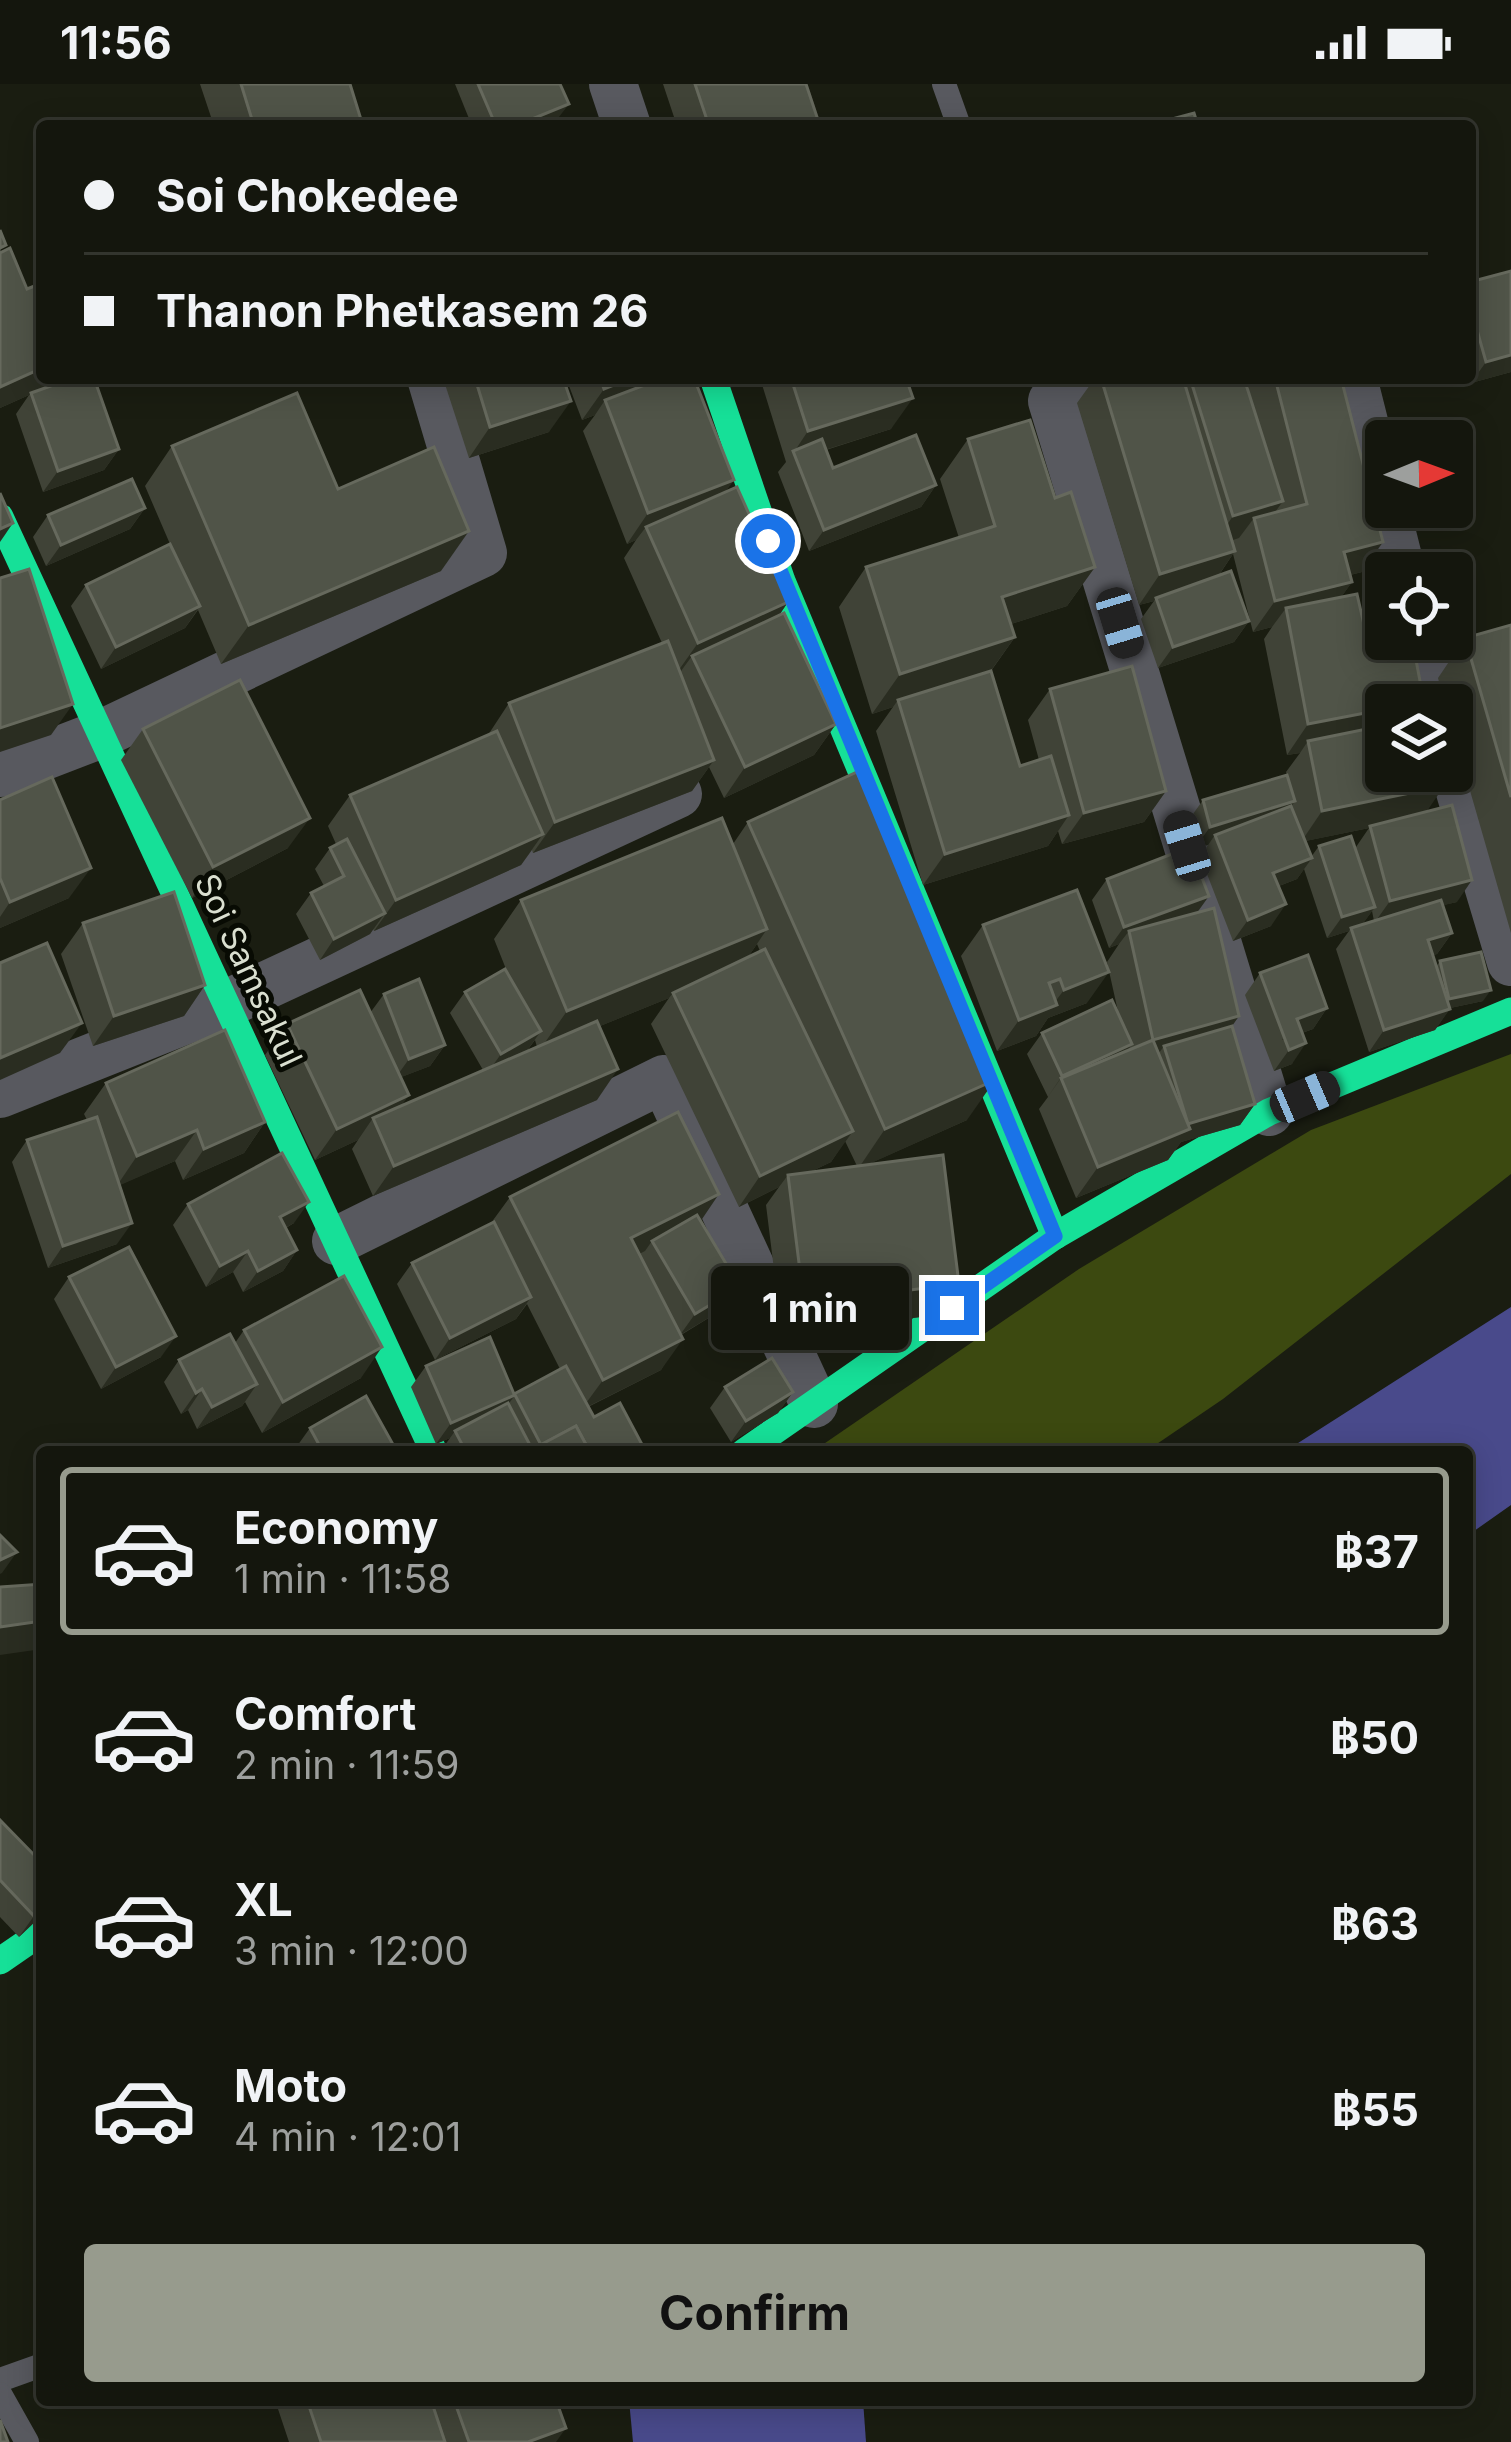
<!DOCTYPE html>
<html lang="en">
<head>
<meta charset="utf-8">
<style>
  body { margin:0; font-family:Inter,sans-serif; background:#21231b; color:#f1f3f6; height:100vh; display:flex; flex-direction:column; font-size:45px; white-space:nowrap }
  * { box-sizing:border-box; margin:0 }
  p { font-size:39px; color:#9d9f9d }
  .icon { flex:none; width:66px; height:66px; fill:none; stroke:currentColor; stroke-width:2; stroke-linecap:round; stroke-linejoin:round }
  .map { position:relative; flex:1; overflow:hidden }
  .details { position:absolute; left:36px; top:1362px; width:1437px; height:960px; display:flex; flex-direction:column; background:#14160d; border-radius:12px; box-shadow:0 6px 30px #0003,0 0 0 3px #33352e }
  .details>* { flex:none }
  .top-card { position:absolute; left:36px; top:36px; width:1440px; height:264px; border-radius:12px; box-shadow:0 6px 30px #0003,0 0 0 3px #33352e; display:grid; align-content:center; height:264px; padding:0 48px; background:#14160d }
  .needle { width:78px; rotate:89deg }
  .buttons { position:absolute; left:1365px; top:336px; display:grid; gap:24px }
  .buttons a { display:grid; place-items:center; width:108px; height:108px; border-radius:12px; background:#14160d; box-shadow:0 6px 30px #0003,0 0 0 3px #33352e; font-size:60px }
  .end { position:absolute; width:54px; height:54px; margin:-27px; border:15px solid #1a73e8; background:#fff; box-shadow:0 0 0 6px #fff }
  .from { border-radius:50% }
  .bubble { position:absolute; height:84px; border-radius:12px; background:#14160d; box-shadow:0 6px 30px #0003,0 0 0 3px #33352e; font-size:39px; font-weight:700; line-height:84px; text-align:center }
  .car { position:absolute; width:36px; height:72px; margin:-36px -18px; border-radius:15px; box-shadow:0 0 9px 3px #0007; background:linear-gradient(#222 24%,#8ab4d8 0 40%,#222 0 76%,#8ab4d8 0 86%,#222 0) }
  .top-card b { display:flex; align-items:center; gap:42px; height:114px; font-size:45px }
  .top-card b+b { border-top:3px solid #33352e }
  .top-card i { width:30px; height:30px; background:#f1f3f6 }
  ul { padding:21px 0 0; list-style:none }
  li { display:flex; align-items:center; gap:36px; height:168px; margin:0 24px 18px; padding:0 24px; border:6px solid transparent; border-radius:12px }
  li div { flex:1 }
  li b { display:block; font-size:45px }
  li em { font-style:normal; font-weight:700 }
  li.selected { border-color:#979b8d }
  li>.icon { width:108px; height:108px; stroke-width:1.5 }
  .button { display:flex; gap:24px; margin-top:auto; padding:24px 48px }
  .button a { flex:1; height:138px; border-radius:12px; background:#979b8d; color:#111; font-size:48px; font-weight:700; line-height:138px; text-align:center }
  .status { display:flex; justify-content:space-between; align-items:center; height:84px; padding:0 60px; background:#14160d; direction:ltr }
  .status svg { height:33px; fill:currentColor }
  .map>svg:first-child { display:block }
  .green { fill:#3c4910 }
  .water { fill:#494a8b }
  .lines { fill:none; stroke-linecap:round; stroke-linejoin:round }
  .lane { stroke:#58595f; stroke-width:24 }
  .street { stroke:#58595f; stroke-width:48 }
  .fast { stroke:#16e098; stroke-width:27 }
  .wall { fill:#404337; fill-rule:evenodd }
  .shaded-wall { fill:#2a2d21 }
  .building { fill:#505448; stroke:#66695d; stroke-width:3 }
  .route { stroke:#1a73e8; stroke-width:15 }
  .labels { text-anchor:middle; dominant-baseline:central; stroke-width:10; stroke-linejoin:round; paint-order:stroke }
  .street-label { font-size:33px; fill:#dadfd0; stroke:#080b03 }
</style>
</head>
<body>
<div class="status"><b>11:56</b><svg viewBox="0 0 49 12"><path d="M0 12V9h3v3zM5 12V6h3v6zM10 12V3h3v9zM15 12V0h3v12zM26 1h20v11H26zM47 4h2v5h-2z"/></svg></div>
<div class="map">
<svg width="1511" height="2358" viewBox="0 0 1511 2358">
  <rect width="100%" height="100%" fill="#1a1d11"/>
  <polygon class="green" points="1511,970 1511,1090 1223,1315 1145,1368 812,1368 1079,1185 1311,1046"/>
  <g class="water">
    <polygon points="1511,1223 1511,1421 1467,1452 1467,1368 1284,1368"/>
    <polygon points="629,2316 863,2316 866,2358 633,2358"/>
  </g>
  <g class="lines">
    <g class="lane">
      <polyline points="944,0 959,42"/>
      <polyline points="0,2296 42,2281"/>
      <polyline points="0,2310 27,2358"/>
    </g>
    <g class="street">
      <polyline points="613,0 627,42"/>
      <polyline points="1120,294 1052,317 1269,1028"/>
      <polyline points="1353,294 1402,489"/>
      <polyline points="1418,555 1435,621"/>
      <polyline points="1452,681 1511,878"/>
      <polyline points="0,689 99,651 483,469 431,294"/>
      <polyline points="0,1010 226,920 678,710"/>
      <polyline points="336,1157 664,995 814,1320"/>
    </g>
    <g class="fast">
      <polyline points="713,294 782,497 1055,1152"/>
      <polyline points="0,433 434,1368"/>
      <polyline points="744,1368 1055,1152 1269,1028 1511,927"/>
      <polyline points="0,1877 42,1848"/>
    </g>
  </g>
  <g class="wall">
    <polygon points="200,0 350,0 363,42 214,42"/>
    <polygon points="455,0 560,0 554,41 472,42"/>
    <polygon points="663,0 806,0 820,42 677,42"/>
    <polygon points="0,146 1,168 42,294 59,294 54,300 119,365 104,386 43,408 16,330 29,311 0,324"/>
    <polygon points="1470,198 1511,288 1471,299 1469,294"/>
    <polygon points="443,294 563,294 549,348 469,374"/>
    <polygon points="566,294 694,294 725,408 788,518 780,530 836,640 814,671 724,714 709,683 692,707 533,769 532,766 521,781 374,847 373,845 370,850 320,876 296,830 311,809 324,802 315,785 330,764 336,760 328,742 350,711 488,651 509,619 662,559 624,474 636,456 627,460 583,347 595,331 582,336"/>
    <polygon points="760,294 906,294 891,345 826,366 833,384 936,401 921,423 809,467 778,388 786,378"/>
    <path d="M1095,294H1244L1252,318L1246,294H1341L1362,488L1350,491L1352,498L1341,513L1364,541L1407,621L1427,728L1457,818L1443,821L1452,849L1437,870L1433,871L1436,883L1440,877L1483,917L1450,924L1435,946L1369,968L1336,865L1349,847L1327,854L1304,785L1297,795L1279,802L1271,842L1233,857L1200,772L1208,761L1195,764L1188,737L1203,716L1288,695L1286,688L1300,669L1287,671L1264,555L1272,543L1253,548L1233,470L1219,491L1249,537L1234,558L1158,584L1141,535L1154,517L1139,521L1077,319ZM1369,744L1356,763L1319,762L1311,773L1305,757ZM1372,827L1374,837L1362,840Z"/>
    <polygon points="968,355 1055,414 1095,483 1067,522 1011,540 1015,553 991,587 1020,682 1039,676 1028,636 1050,605 1166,707 1144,738 1062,760 1058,747 1048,762 923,801 876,647 893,623 872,630 839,523 866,483 959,454 940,395"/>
    <polygon points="172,362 338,405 441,487 221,580 198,526 185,544 101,585 71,522 86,501 170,460 145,402"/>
    <polygon points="145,424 130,445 46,482 33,453 48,431"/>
    <polygon points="1511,541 1511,849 1452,644 1452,621 1445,621 1438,594 1465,554"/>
    <polygon points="143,645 288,764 192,814 121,676"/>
    <polygon points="0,716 69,814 0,844"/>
    <path d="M748,738L967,1036L866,1081L959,1200L937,1231L782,1250L766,1121L779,1103L739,1123L651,940L669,914L600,942L597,1016L373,1112L352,1065L358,1056L315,1076L265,971L287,940L370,929L384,910L445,961L430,982L401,993V1022L483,986L450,929L465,908L508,890L494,855L521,816L733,760ZM757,860L760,867L748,873ZM535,956L537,963L526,968ZM845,1057L857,1082L810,1088L831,1078Z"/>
    <polygon points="1107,795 1197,829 1239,932 1232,942 1255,1020 1240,1041 1181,1058 1168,1076 1076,1114 1039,1025 1048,1013 1027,970 1042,949 1119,932 1107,878 1119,860 1109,864 1092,816"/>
    <polygon points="1077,806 1087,919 1048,934 1036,952 997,967 961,872 983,841"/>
    <polygon points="83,839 205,901 184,932 93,962 61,870"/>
    <polygon points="1260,889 1327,924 1313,945 1302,949 1292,980 1274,987 1245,911"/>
    <polygon points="106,999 265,1038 244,1069 183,1096 175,1077 119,1101 117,1160 48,1184 12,1078 27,1056 87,1036 84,1030"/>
    <polygon points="510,1113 701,1137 725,1224 681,1251 661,1286 588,1323 594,1333 646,1368 440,1368 450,1354 436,1360 411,1303 426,1282 514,1310 560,1285 527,1220 516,1235 435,1276 397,1200 412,1179 491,1139"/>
    <polygon points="188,1120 294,1139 286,1144 297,1166 283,1187 243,1208 233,1188 206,1203 173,1141"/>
    <polygon points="69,1193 161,1273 101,1305 54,1215"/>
    <polygon points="244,1246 361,1294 262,1349 245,1318 242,1322 197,1345 188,1326 181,1330 164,1298 179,1276 235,1259"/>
    <polygon points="725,1303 793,1308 778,1329 731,1358 710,1324"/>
    <polygon points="310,1344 395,1364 392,1368 296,1368 295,1365"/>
    <polygon points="0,1736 42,1779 42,1831 19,1853 0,1833"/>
    <polygon points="275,2316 556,2316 556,2358 289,2358"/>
  </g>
  <g class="shaded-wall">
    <polygon points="569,20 552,42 515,42"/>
    <polygon points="1511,271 1511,288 1471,299 1486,278"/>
    <polygon points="42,284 42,294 59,294 54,300 0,324 0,303"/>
    <polygon points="323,294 339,294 318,301"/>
    <polygon points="631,294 670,294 605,316 595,331 582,336 604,305"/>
    <polygon points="913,314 891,345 796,375 794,368 808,347"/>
    <polygon points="571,317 549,348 469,374 490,343"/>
    <polygon points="119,365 104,386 43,408 58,387"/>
    <polygon points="734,396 712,427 646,443 636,456 627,460 648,429"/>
    <polygon points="936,401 921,423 809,467 824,446"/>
    <polygon points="1283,417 1261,448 1254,434 1239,454 1212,463 1233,432"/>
    <polygon points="145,424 130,445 46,482 61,461"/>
    <polygon points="13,439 0,458 0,445"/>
    <polygon points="469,447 441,487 221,580 249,541"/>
    <polygon points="1383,458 1362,488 1323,498 1344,468"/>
    <polygon points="1235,467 1214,498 1156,514 1154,517 1139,521 1160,490"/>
    <polygon points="1095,483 1067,522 974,552 1002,513"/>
    <polygon points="1352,498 1330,529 1286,524 1272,543 1253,548 1275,517"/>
    <polygon points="788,518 767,549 692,572 681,587 676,590 698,559"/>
    <polygon points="200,522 185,544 101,585 116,563"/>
    <polygon points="1249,537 1234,558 1158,584 1173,563"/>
    <polygon points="1015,553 987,592 898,616 893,623 872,630 900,590"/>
    <polygon points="73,620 51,651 0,668 0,644"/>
    <polygon points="1386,625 1386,652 1308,657 1300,669 1287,671 1308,640"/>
    <polygon points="836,640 814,671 724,714 745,683"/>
    <polygon points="714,676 692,707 533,769 555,738"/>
    <polygon points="1444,702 1423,733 1301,758 1322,727"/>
    <polygon points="1166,707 1144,738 1062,760 1084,729"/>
    <polygon points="1295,717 1280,739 1215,751 1208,761 1195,764 1210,743"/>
    <polygon points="1069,731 1048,762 923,801 945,770"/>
    <polygon points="310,734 288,764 192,814 213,783"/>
    <polygon points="543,750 521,781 374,847 396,816"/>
    <polygon points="1312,774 1297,795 1258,810 1273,789"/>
    <polygon points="91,784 69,814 0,844 0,833 10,818"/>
    <polygon points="1472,796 1457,818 1375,838 1390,817"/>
    <polygon points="1209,812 1194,833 1129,847 1119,860 1109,864 1124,843"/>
    <polygon points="1286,820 1271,842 1233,857 1248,836"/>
    <polygon points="1375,823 1360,844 1351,844 1349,847 1327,854 1342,833"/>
    <polygon points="385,829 370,850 320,876 334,855"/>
    <polygon points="767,845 740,885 673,909 669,914 539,967 567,927"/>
    <polygon points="1452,849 1437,870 1413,877 1428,856"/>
    <polygon points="1109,888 1087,919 1048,934 1036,952 997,967 1019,936 1051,923 1064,906"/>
    <polygon points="205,901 184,932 93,962 114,932"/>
    <polygon points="1491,906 1483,917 1441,926 1449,915"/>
    <polygon points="1327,924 1313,945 1282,956 1297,935"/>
    <polygon points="1450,925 1435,946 1369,968 1384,946"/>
    <polygon points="1239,932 1217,963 1164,962 1150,982 1153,956"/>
    <polygon points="82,939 60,969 0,996 0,974"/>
    <polygon points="541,947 526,968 486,991 501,970"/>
    <polygon points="1306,959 1292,980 1274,987 1289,966"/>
    <polygon points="1132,960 1117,981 1061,994 1047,1014 1062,992"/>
    <polygon points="445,961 430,982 394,996 409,975"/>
    <polygon points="618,985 597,1016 373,1112 394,1082"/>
    <polygon points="995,996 967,1036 858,1085 885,1045"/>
    <polygon points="409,1011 387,1042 373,1034 358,1056 315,1076 337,1045"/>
    <polygon points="1255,1020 1240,1041 1181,1058 1168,1076 1076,1114 1098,1083 1187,1040"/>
    <polygon points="265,1038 244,1069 183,1096 204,1065"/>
    <polygon points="197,1046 175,1077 116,1103 137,1072"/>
    <polygon points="853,1047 831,1078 789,1098 788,1091 779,1103 739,1123 760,1092"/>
    <polygon points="719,1110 698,1141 652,1157 645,1167 610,1185 631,1154"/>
    <polygon points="309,1118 294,1139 265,1155 280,1133"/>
    <polygon points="132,1139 117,1160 48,1184 63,1162"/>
    <polygon points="297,1166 283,1187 243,1208 258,1187"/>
    <polygon points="248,1167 233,1188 206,1203 220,1182"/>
    <polygon points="959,1200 937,1231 782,1250 804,1219"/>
    <polygon points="740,1203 725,1224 680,1251 695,1230"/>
    <polygon points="531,1213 516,1235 435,1276 450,1254"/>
    <polygon points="176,1252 161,1273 101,1305 116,1283"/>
    <polygon points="683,1255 661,1286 581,1326 603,1296"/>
    <polygon points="382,1263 361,1294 262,1349 283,1318"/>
    <polygon points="257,1300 242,1322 197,1345 212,1323"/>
    <polygon points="202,1305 188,1326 181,1330 196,1309"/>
    <polygon points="793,1308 778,1329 731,1358 746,1337"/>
    <polygon points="515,1311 500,1332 455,1347 450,1354 436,1360 451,1339"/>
    <polygon points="17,1468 2,1489 0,1490 0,1476"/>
    <polygon points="42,1537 42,1565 0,1571 0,1543"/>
    <polygon points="42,1824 42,1831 19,1853 34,1832"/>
    <polygon points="566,2344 556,2358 528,2358"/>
  </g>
  <g class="building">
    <polygon points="241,0 350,0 363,42 254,42"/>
    <polygon points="478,0 560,0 569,20 515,42 496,42"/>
    <polygon points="695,0 806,0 820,42 709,42"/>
    <polygon points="1194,29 1198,42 1146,42"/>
    <polygon points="0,146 6,161 0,164"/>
    <polygon points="10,164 27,205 42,199 42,284 0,303 0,169"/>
    <polygon points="1511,187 1511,271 1486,278 1470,221 1470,198"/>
    <polygon points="73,294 94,294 119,365 58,387 31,309"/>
    <polygon points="475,294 563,294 571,317 490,343"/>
    <polygon points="600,294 631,294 604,305"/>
    <polygon points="663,294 694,294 734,396 648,429 605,316"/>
    <polygon points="791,294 906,294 913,314 808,347"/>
    <polygon points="1101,294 1183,294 1235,467 1160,490"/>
    <polygon points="1190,294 1244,294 1283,417 1233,432"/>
    <polygon points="1275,294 1341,294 1383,458 1344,468 1352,498 1275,517 1254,434 1307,420"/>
    <polygon points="297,309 338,405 434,363 469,447 249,541 172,362"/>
    <polygon points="1030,336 1055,414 1071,408 1095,483 1002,513 1015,553 900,590 866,483 995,442 968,355"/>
    <polygon points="916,351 936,401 824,446 793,367 822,355 833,384"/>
    <polygon points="132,395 145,424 61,461 48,431"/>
    <polygon points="737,403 788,518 698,559 646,443"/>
    <polygon points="0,409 13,439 0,445"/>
    <polygon points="170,460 200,522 116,563 86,501"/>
    <polygon points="29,485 73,620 0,644 0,494"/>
    <polygon points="1231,487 1249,537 1173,563 1156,514"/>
    <polygon points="1357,510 1364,541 1386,536 1386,555 1412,555 1424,618 1407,621 1386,621 1386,625 1308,640 1286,524"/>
    <polygon points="784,529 836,640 745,683 692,572"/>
    <polygon points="1511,541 1511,713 1465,554"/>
    <polygon points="668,557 714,676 555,738 509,619"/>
    <polygon points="1132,582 1166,707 1084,729 1050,605"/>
    <polygon points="991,587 1020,682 1051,672 1069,731 945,770 898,616"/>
    <polygon points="240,596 310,734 213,783 143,645"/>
    <polygon points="1386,641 1386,687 1441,687 1444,702 1322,727 1308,657"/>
    <polygon points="497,647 543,750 396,816 350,711"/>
    <polygon points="857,688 995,996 885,1045 748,738"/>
    <polygon points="1287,691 1295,717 1210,743 1203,716"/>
    <polygon points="52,693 91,784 10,818 0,794 0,716"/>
    <polygon points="1452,721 1472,796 1390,817 1370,742"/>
    <polygon points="1291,722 1312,774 1273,789 1286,820 1248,836 1215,751"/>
    <polygon points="722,734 767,845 567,927 521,816"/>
    <polygon points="1351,752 1375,823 1342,833 1319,762"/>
    <polygon points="347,755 385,829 334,855 311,809 344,792 330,764"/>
    <polygon points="1190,763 1209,812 1124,843 1107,795"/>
    <polygon points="1077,806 1109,888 1064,906 1060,895 1049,899 1057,921 1019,936 983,841"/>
    <polygon points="174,808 205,901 114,932 83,839"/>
    <polygon points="1441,816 1452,849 1428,856 1450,925 1384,946 1351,844"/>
    <polygon points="1214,824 1239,932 1153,956 1129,847"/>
    <polygon points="47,859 82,939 0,974 0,879"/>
    <polygon points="765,865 853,1047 760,1092 673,909"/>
    <polygon points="1481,868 1491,906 1449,915 1440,877"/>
    <polygon points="1308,871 1327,924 1297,935 1306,959 1289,966 1260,889"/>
    <polygon points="505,885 541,947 501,970 465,908"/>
    <polygon points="419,895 445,961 409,975 384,910"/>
    <polygon points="360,906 409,1011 337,1045 287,940"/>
    <polygon points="1112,916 1132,960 1062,992 1042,949"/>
    <polygon points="597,937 618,985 394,1082 373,1034"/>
    <polygon points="1232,942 1255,1020 1188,1040 1164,962"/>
    <polygon points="225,946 265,1038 204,1065 197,1046 137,1072 106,999"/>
    <polygon points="1153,956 1190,1045 1098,1083 1061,994"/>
    <polygon points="678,1028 719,1110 631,1154 683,1255 603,1296 510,1113"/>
    <polygon points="97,1033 132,1139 63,1162 27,1056"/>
    <polygon points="282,1069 309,1118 280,1133 297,1166 258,1187 248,1167 220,1182 188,1120"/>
    <polygon points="943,1071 959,1200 804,1219 788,1091"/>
    <polygon points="697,1131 740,1203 695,1230 652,1157"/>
    <polygon points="494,1138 531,1213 450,1254 412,1179"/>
    <polygon points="129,1163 176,1252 116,1283 69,1193"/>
    <polygon points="344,1192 382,1263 283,1318 244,1246"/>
    <polygon points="230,1250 257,1300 212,1323 202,1305 196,1309 179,1276"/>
    <polygon points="490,1253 514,1310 566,1282 594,1333 620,1319 646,1368 590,1368 576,1342 541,1361 515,1311 451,1339 426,1282"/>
    <polygon points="772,1274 793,1308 746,1337 725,1303"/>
    <polygon points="366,1312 395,1364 387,1368 323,1368 310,1344"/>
    <polygon points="508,1319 532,1365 527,1368 466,1368 455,1347"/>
    <polygon points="576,1342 590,1368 527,1368"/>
    <polygon points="0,1451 17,1468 0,1476"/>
    <polygon points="42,1500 42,1537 0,1543 0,1503"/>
    <polygon points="0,1736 42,1779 42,1824 34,1832 0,1796"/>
    <polygon points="307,2316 431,2316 445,2358 321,2358"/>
    <polygon points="454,2316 556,2316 566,2344 528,2358 469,2358"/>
    <polygon points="0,2336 8,2358 0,2358"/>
  </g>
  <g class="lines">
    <polyline class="route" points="768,457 1055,1152 952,1224"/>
  </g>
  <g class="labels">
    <g class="street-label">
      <text transform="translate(249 886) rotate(65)">Soi Samsakul</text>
    </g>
  </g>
</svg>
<div class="buttons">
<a><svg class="needle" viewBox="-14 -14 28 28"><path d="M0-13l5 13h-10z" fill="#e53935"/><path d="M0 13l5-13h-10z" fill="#9d9f9d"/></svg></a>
<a><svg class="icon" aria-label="locate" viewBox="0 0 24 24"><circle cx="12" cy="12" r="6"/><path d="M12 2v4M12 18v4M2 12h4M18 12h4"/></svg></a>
<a><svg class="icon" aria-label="layers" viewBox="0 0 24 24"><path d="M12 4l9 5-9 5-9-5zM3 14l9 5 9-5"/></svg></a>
</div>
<i class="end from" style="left:768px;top:457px"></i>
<i class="end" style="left:952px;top:1224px"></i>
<div class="bubble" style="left:711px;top:1182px;width:198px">1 min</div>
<i class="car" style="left:1120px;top:539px;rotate:163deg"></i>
<i class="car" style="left:1187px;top:762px;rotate:343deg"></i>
<i class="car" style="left:1305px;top:1013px;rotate:67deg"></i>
<div class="top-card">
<b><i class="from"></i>Soi Chokedee</b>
<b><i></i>Thanon Phetkasem 26</b>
</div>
<section class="details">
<ul>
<li class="selected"><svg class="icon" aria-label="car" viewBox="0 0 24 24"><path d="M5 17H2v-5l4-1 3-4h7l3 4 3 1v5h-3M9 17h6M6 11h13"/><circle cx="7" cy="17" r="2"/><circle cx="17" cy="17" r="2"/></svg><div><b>Economy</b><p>1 min · 11:58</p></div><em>฿37</em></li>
<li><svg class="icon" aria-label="car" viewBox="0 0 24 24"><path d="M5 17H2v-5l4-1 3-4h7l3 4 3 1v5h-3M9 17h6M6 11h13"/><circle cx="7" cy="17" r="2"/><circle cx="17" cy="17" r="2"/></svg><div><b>Comfort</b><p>2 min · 11:59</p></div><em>฿50</em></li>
<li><svg class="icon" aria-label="car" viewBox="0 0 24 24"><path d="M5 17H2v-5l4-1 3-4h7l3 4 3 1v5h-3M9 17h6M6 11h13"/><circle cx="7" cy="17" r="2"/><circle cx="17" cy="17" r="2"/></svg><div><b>XL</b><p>3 min · 12:00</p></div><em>฿63</em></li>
<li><svg class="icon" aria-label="car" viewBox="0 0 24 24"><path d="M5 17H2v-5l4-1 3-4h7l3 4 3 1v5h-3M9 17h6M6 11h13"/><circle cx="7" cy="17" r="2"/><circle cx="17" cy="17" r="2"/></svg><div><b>Moto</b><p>4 min · 12:01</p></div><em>฿55</em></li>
</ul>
<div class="button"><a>Confirm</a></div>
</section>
</div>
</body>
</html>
